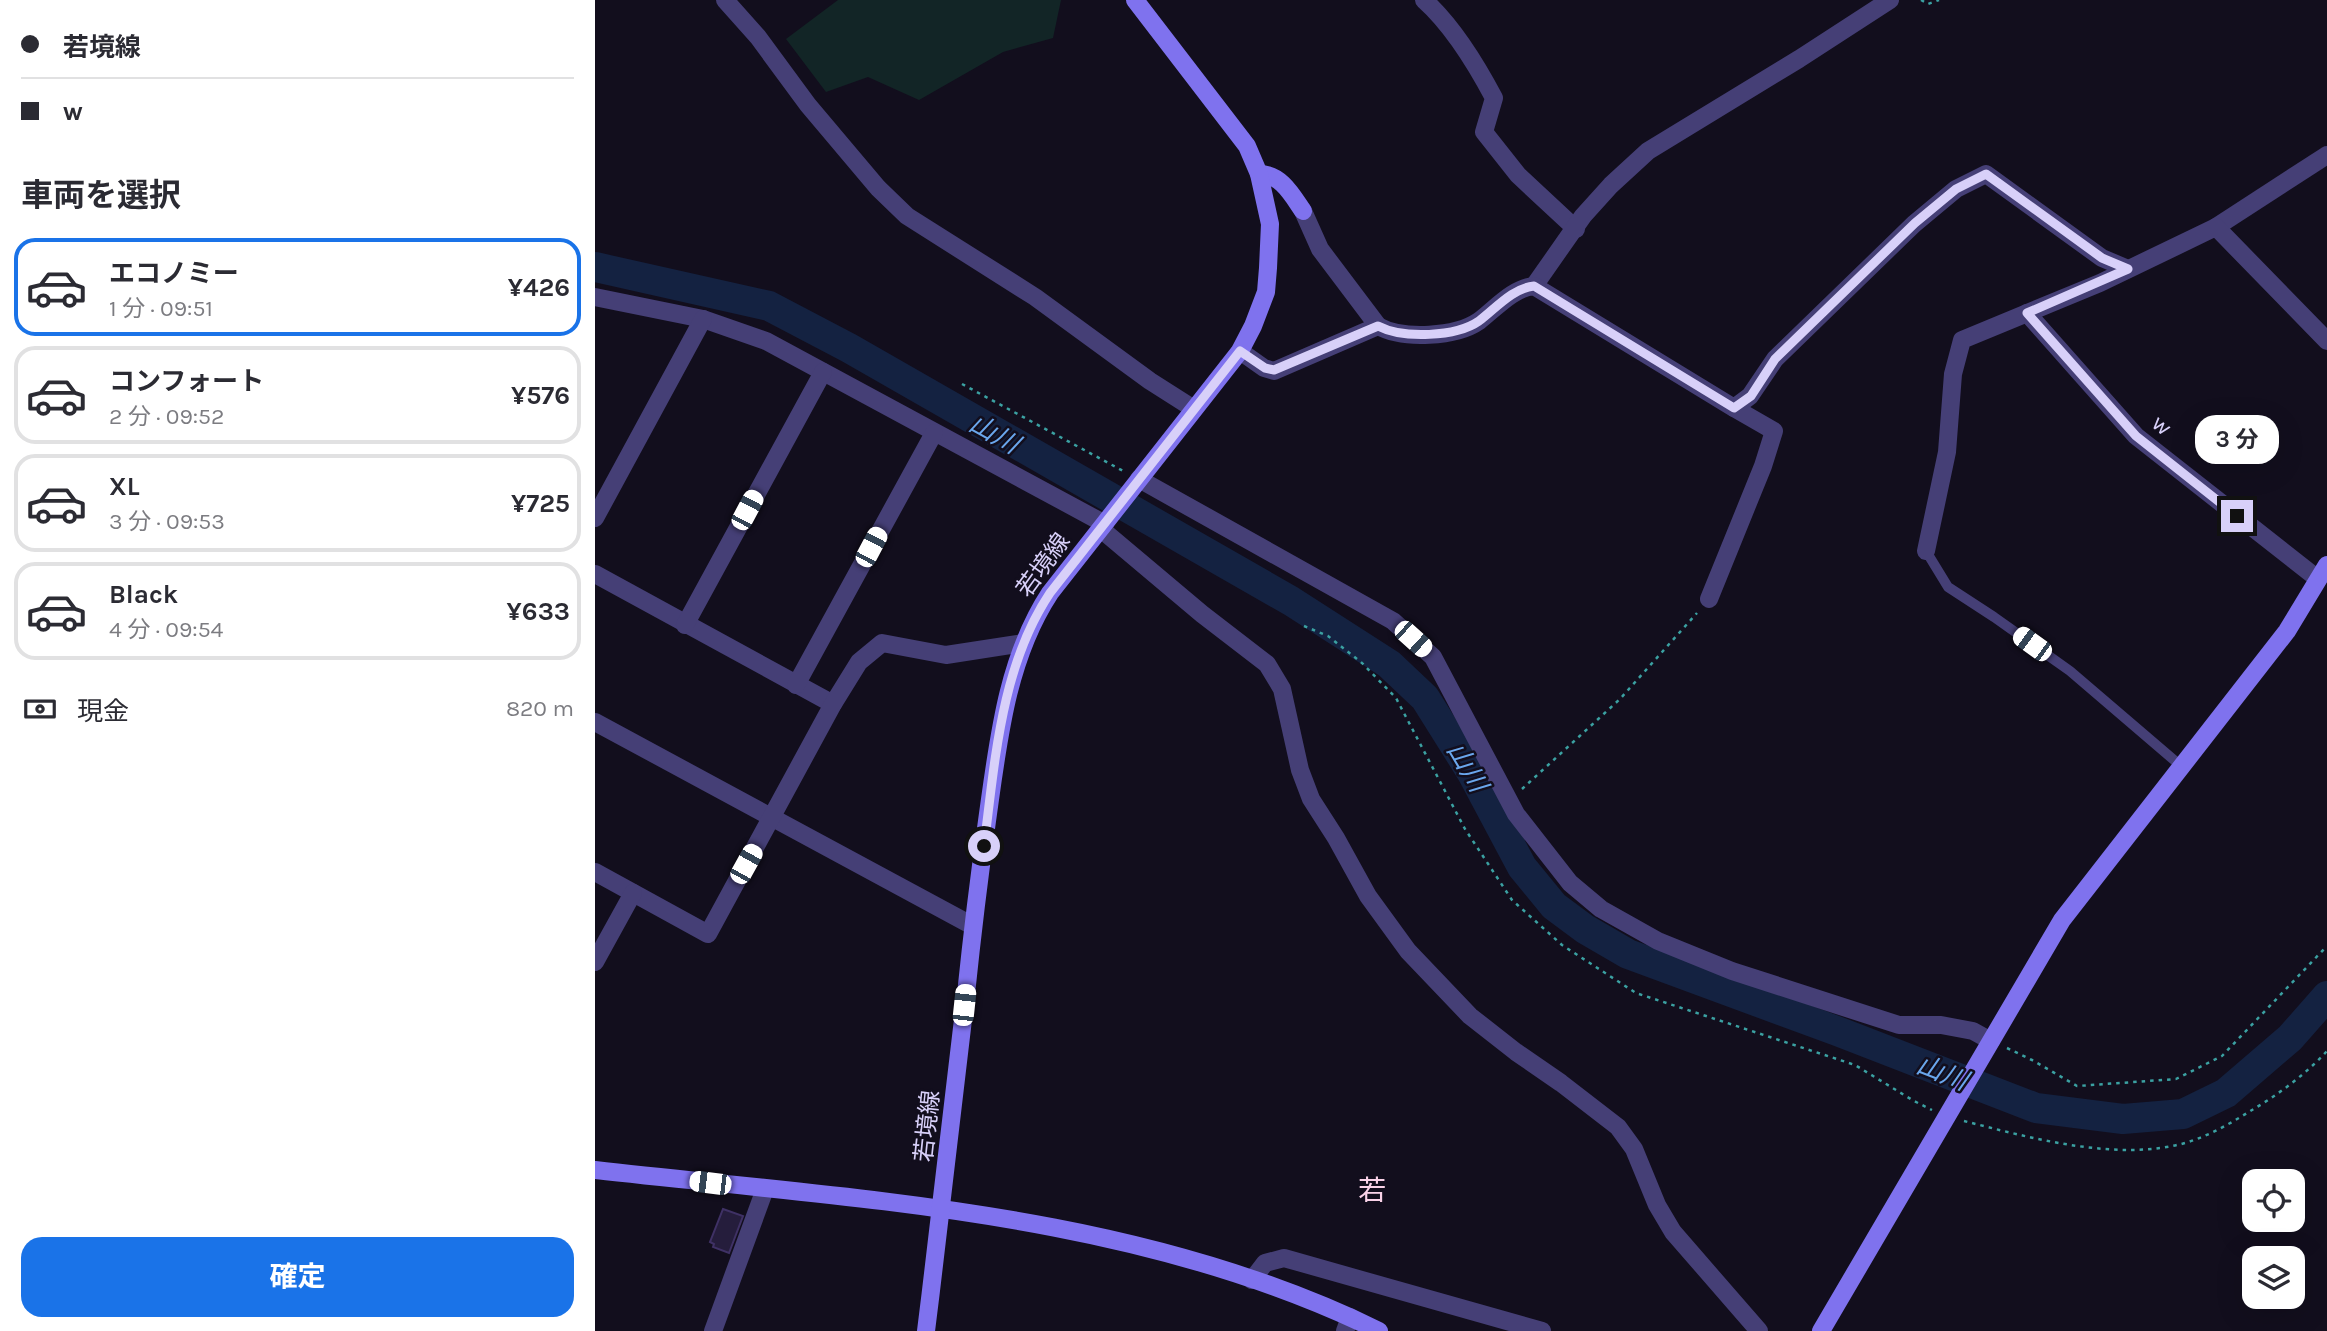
<!DOCTYPE html>
<html lang="ja">
<head>
<meta charset="utf-8">
<style>
  body { margin:0; font-family:Karla,"Noto Sans JP",sans-serif; background:#f7f7f7; color:#2b2b33; height:100vh; display:flex; flex-direction:column; font-size:26px; white-space:nowrap }
  * { box-sizing:border-box; margin:0 }
  p { font-size:23px; color:#7c7c81 }
  .icon { flex:none; width:38px; height:38px; fill:none; stroke:currentColor; stroke-width:2; stroke-linecap:round; stroke-linejoin:round }
  .map { position:relative; flex:1; overflow:hidden }
  .sheet { display:flex; flex-direction:column; background:#fff; width:595px }
  .sheet>* { flex:none }
  .hud { display:grid; align-content:center; height:154px; padding:0 21px; background:#fff }
  .fabs { position:absolute; left:1647px; top:1169px; display:grid; gap:14px }
  .fabs a { display:grid; place-items:center; width:63px; height:63px; border-radius:14px; background:#fff; box-shadow:0 7px 28px #0002; font-size:35px }
  .end { position:absolute; width:32px; height:32px; margin:-16px; border:9px solid #d8d0f9; background:#111; box-shadow:0 0 0 4px #111 }
  .from { border-radius:50% }
  .bubble { position:absolute; height:49px; border-radius:21px; background:#fff; box-shadow:0 7px 28px #0002; font-size:23px; font-weight:700; line-height:49px; text-align:center }
  .car { position:absolute; width:21px; height:42px; margin:-21px -10px; border-radius:9px; box-shadow:0 0 5px 2px #0007; background:linear-gradient(#fff 24%,#345 0 40%,#fff 0 76%,#345 0 86%,#fff 0) }
  .hud b { display:flex; align-items:center; gap:24px; height:66px; font-size:26px }
  .hud b+b { border-top:2px solid #e1e1e2 }
  .hud i { width:18px; height:18px; background:#2b2b33 }
  ul { padding:0; list-style:none }
  li { display:flex; align-items:center; gap:21px; height:98px; margin:0 14px 10px; padding:0 7px; border:4px solid #e1e1e2; border-radius:21px }
  li div { flex:1 }
  li b { display:block; font-size:26px }
  li em { font-style:normal; font-weight:700 }
  li.selected { border-color:#1a73e8 }
  li>.icon { width:63px; height:63px; stroke-width:1.5 }
  h2 { padding:0 21px; font-size:32px; line-height:84px }
  .pay { display:flex; align-items:center; gap:18px; height:77px; padding:0 21px; font-size:26px }
  .pay p { margin-inline-start:auto }
  .action { display:flex; gap:14px; margin-top:auto; padding:14px 21px }
  .action a { flex:1; height:80px; border-radius:21px; background:#1a73e8; color:#fff; font-size:28px; font-weight:700; line-height:80px; text-align:center }
  main { display:flex; flex:1; min-height:0 }
  .map>svg:first-child { display:block }
  .green { fill:#122526 }
  .lines { fill:none; stroke-linecap:round; stroke-linejoin:round }
  .river { stroke:#142241; stroke-width:30 }
  .building { fill:#251d3c; stroke:#3f3165; stroke-width:2 }
  .path { stroke:#3ba1a2; stroke-width:2.5; stroke-dasharray:3.5 5; stroke-linecap:butt }
  .lane { stroke:#453f76; stroke-width:10 }
  .street { stroke:#453f76; stroke-width:18 }
  .secondary { stroke:#7f72ee; stroke-width:18 }
  .route { stroke:#d8d0f9; stroke-width:9 }
  .labels { text-anchor:middle; dominant-baseline:central; stroke-width:5; stroke-linejoin:round; paint-order:stroke }
  .street-label { font-size:24px; fill:#d8d0f9; stroke:#120e1d }
  .water-label { font-size:26px; font-style:italic; fill:#6aa7ed; stroke:#120e1d }
  .quarter-label { font-size:28px; fill:#f9d2e8; stroke:#120e1d }
</style>
</head>
<body>
<main>
<section class="sheet">
<div class="hud">
<b><i class="from"></i>若境線</b>
<b><i></i>w</b>
</div>
<h2>車両を選択</h2>
<ul>
<li class="selected"><svg class="icon" aria-label="car" viewBox="0 0 24 24"><path d="M5 17H2v-5l4-1 3-4h7l3 4 3 1v5h-3M9 17h6M6 11h13"/><circle cx="7" cy="17" r="2"/><circle cx="17" cy="17" r="2"/></svg><div><b>エコノミー</b><p>1 分 · 09:51</p></div><em>¥426</em></li>
<li><svg class="icon" aria-label="car" viewBox="0 0 24 24"><path d="M5 17H2v-5l4-1 3-4h7l3 4 3 1v5h-3M9 17h6M6 11h13"/><circle cx="7" cy="17" r="2"/><circle cx="17" cy="17" r="2"/></svg><div><b>コンフォート</b><p>2 分 · 09:52</p></div><em>¥576</em></li>
<li><svg class="icon" aria-label="car" viewBox="0 0 24 24"><path d="M5 17H2v-5l4-1 3-4h7l3 4 3 1v5h-3M9 17h6M6 11h13"/><circle cx="7" cy="17" r="2"/><circle cx="17" cy="17" r="2"/></svg><div><b>XL</b><p>3 分 · 09:53</p></div><em>¥725</em></li>
<li><svg class="icon" aria-label="car" viewBox="0 0 24 24"><path d="M5 17H2v-5l4-1 3-4h7l3 4 3 1v5h-3M9 17h6M6 11h13"/><circle cx="7" cy="17" r="2"/><circle cx="17" cy="17" r="2"/></svg><div><b>Black</b><p>4 分 · 09:54</p></div><em>¥633</em></li>
</ul>
<div class="pay"><svg class="icon" aria-label="cash" viewBox="0 0 24 24"><path d="M3 7h18v10H3z"/><circle cx="12" cy="12" r="2"/></svg>現金<p>820 m</p></div>
<div class="action"><a>確定</a></div>
</section>
<div class="map">
<svg width="1732" height="1331" viewBox="0 0 1732 1331">
  <rect width="100%" height="100%" fill="#120e1d"/>
  <polygon class="green" points="243,0 466,0 458,38 408,52 324,100 273,77 231,92 191,39"/>
  <g class="lines">
    <polyline class="river" points="0,267 174,306 254,348 696,601 794,664 830,698 877,773 927,867 959,906 990,929 1033,954 1242,1031 1441,1108 1528,1119 1588,1114 1631,1093 1695,1038 1732,996"/>
  </g>
  <polygon class="building" points="128,1209 148,1216 134,1253 118,1247 119,1244 115,1242"/>
  <g class="lines">
    <g class="path">
      <polyline points="1326,0 1333,4 1344,0"/>
      <polyline points="367,384 530,472"/>
      <polyline points="709,626 733,636 767,663 801,698 870,829 917,900 967,945 1041,993 1260,1065 1319,1101 1337,1110"/>
      <polyline points="927,789 1025,699 1102,613"/>
      <polyline points="1412,1048 1437,1060 1482,1086 1581,1079 1627,1056 1732,946"/>
      <path d="M1369,1121C1436,1138 1522,1162 1590,1143C1614,1136 1636,1123 1657,1110C1684,1094 1711,1074 1732,1051"/>
    </g>
    <polyline class="lane" points="1331,551 1353,587 1399,617 1475,671 1586,766"/>
    <g class="street">
      <polyline points="130,0 163,37 213,105 283,188 312,216 440,297 555,381 599,409"/>
      <path d="M829,0C858,26 881,64 899,98L889,132L923,175L981,229"/>
      <polyline points="1621,227 1732,155"/>
      <polyline points="939,286 988,216 1016,185 1053,151 1204,59 1295,0"/>
      <polyline points="0,297 108,319 171,341 510,524"/>
      <polyline points="1432,313 1541,436 1723,579"/>
      <path d="M783,326C808,340 861,337 884,321C901,308 918,288 939,286L1139,408L1155,396L1180,359L1319,224L1361,189L1391,174L1507,258L1533,269"/>
      <polyline points="645,351 669,368 679,371 783,326 725,249 708,211"/>
      <polyline points="544,479 798,621 838,657 921,814 975,883 1006,909 1063,941 1137,971 1304,1025 1346,1025 1378,1031 1396,1041"/>
      <polyline points="0,518 108,319"/>
      <polyline points="506,529 607,614 672,664 687,689 705,770 716,799 741,838 773,896 813,951 875,1016 921,1052 966,1083 1023,1127 1039,1149 1062,1205 1078,1232 1164,1331"/>
      <polyline points="1331,551 1352,452 1358,374 1367,340 1505,283 1621,227 1732,341"/>
      <polyline points="0,574 238,704"/>
      <polyline points="1114,599 1168,466 1179,431 1139,408"/>
      <polyline points="90,625 228,372"/>
      <polyline points="201,685 339,433"/>
      <polyline points="0,722 378,926"/>
      <polyline points="0,872 113,934 238,704 264,662 287,643 351,655 429,643"/>
      <polyline points="0,962 38,893"/>
      <polyline points="657,1280 670,1263 689,1258 947,1331"/>
      <polyline points="118,1331 170,1189"/>
      <polyline points="750,1331 755,1317"/>
    </g>
    <g class="secondary">
      <path d="M664,174C686,174 697,195 708,211"/>
      <path d="M0,1170C264,1200 542,1212 784,1331"/>
      <path d="M331,1331C345,1219 358,1107 371,994C377,936 384,878 392,821C403,743 411,660 455,593L645,351L658,326L671,292L673,268L675,224L664,174L652,146L540,0"/>
      <polyline points="1226,1331 1467,920 1692,631 1732,565"/>
    </g>
  </g>
  <g class="lines">
    <path class="route" d="M389,846C400,761 406,666 455,593L645,351L670,368L679,370L783,326C808,339 861,337 884,321C901,308 918,288 939,286L1139,408L1156,396L1180,359L1320,223L1361,189L1391,174L1507,258L1533,269L1432,313L1541,436L1642,516"/>
  </g>
  <g class="labels">
    <g class="street-label">
      <text transform="translate(1567 425) rotate(40)">w</text>
      <text transform="translate(448 565) rotate(-54)">若境線</text>
      <text transform="translate(332 1126) rotate(-84)">若境線</text>
    </g>
    <g class="water-label">
      <text transform="translate(399 434) rotate(29)">山川</text>
      <text transform="translate(872 767) rotate(59)">山川</text>
      <text transform="translate(1347 1073) rotate(21)">山川</text>
    </g>
    <g class="quarter-label">
      <text x="777" y="1190">若</text>
    </g>
  </g>
</svg>
<div class="fabs">
<a><svg class="icon" aria-label="locate" viewBox="0 0 24 24"><circle cx="12" cy="12" r="6"/><path d="M12 2v4M12 18v4M2 12h4M18 12h4"/></svg></a>
<a><svg class="icon" aria-label="layers" viewBox="0 0 24 24"><path d="M12 4l9 5-9 5-9-5zM3 14l9 5 9-5"/></svg></a>
</div>
<i class="end from" style="left:389px;top:846px"></i>
<i class="end" style="left:1642px;top:516px"></i>
<div class="bubble" style="left:1600px;top:415px;width:84px">3 分</div>
<i class="car" style="left:152px;top:510px;rotate:28deg"></i>
<i class="car" style="left:276px;top:547px;rotate:28deg"></i>
<i class="car" style="left:818px;top:639px;rotate:132deg"></i>
<i class="car" style="left:1437px;top:644px;rotate:306deg"></i>
<i class="car" style="left:151px;top:864px;rotate:29deg"></i>
<i class="car" style="left:369px;top:1005px;rotate:6deg"></i>
<i class="car" style="left:115px;top:1183px;rotate:277deg"></i>
</div>
</main>
</body>
</html>
